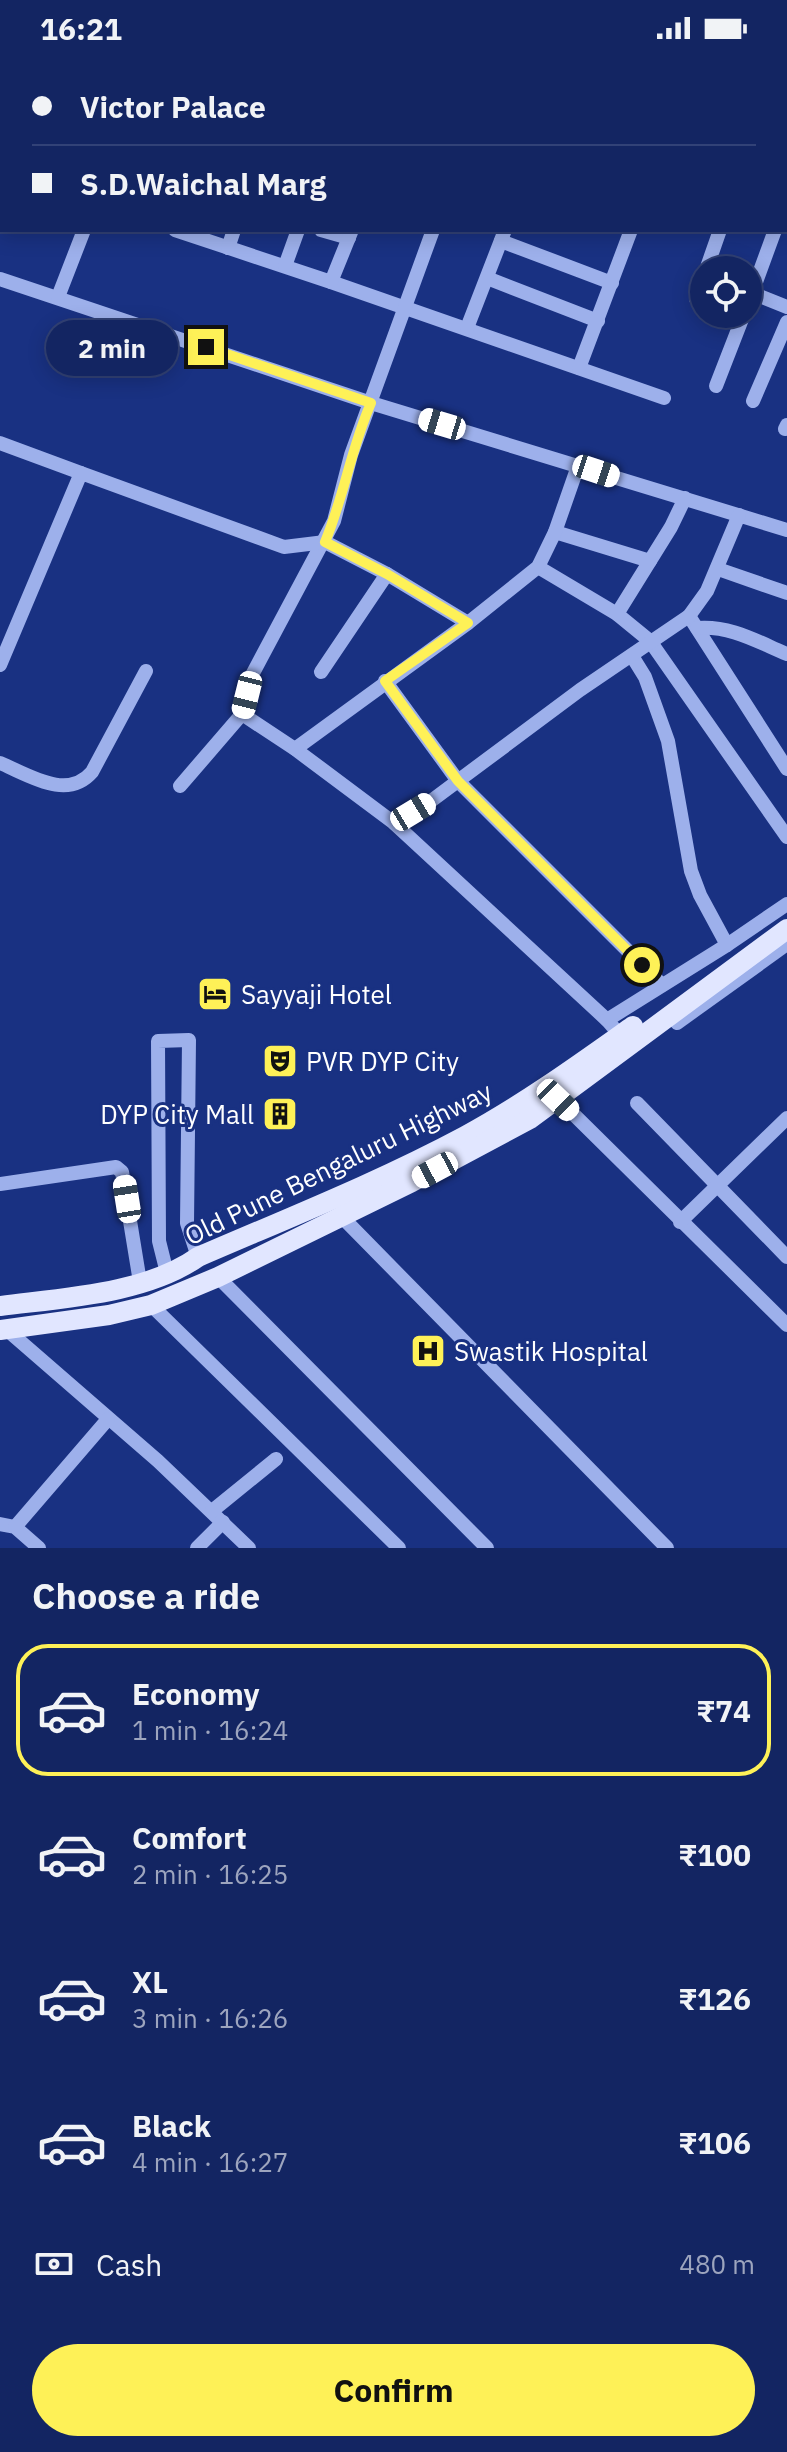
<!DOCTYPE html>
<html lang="en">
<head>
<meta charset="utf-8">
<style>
  body { margin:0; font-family:"IBM Plex Sans",sans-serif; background:#1c2d68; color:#f1f3f6; height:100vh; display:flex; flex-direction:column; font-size:30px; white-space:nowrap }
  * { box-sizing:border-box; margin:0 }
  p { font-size:26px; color:#9da5be }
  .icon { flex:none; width:44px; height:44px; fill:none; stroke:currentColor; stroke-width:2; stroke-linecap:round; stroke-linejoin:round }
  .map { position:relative; height:1492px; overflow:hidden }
  .panel { display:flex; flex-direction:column; background:#132562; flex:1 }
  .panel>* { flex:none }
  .top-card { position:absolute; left:0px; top:0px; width:788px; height:176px; box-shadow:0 4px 20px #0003,0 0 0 2px #324277; display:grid; align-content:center; height:176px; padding:0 32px; background:#132562 }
  .controls { position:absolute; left:690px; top:200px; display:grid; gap:16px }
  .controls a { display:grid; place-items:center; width:72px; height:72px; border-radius:50%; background:#132562; box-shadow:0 4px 20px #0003,0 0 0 2px #324277; font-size:40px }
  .end { position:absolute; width:36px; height:36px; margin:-18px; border:10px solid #fef157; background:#111; box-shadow:0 0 0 4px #111 }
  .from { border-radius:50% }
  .bubble { position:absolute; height:56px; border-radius:28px; background:#132562; box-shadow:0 4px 20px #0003,0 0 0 2px #324277; font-size:26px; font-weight:800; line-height:56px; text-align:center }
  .car { position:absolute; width:24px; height:48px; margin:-24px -12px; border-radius:10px; box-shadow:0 0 6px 2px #0007; background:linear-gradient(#fff 24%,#345 0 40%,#fff 0 76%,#345 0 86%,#fff 0) }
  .top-card b { display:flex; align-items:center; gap:28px; height:76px; font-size:30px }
  .top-card b+b { border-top:2px solid #324277 }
  .top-card i { width:20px; height:20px; background:#f1f3f6 }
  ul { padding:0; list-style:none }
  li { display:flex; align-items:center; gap:24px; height:132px; margin:0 16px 12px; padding:0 16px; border:4px solid transparent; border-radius:32px }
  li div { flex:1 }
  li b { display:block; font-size:30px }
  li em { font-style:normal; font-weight:800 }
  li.on { border-color:#fef157 }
  li>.icon { width:72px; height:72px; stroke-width:1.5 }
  h2 { padding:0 32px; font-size:36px; line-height:96px }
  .pay { display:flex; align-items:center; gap:20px; height:88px; padding:0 32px; font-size:30px }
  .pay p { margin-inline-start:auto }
  .action { display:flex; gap:16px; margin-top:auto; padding:16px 32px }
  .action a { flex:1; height:92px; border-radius:48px; background:#fef157; color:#111; font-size:32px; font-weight:800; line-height:92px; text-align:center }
  .status { display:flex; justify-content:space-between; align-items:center; height:56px; padding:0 40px; background:#132562; direction:ltr }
  .status svg { height:22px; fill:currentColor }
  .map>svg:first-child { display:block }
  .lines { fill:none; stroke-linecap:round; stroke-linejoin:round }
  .minor { stroke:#9db0eb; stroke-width:14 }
  .major { stroke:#e1e6ff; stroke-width:20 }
  .route { stroke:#fef157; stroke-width:10 }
  .labels { text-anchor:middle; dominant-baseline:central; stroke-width:6; stroke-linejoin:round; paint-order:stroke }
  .poi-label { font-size:26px; fill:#fff; stroke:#193182; text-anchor:start }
  .street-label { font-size:26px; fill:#fff; stroke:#193182 }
</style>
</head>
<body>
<div class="status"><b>16:21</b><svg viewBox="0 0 49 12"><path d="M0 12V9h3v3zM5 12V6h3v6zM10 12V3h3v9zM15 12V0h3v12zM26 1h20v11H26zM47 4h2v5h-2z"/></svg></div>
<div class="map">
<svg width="787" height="1492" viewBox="0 0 787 1492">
  <rect width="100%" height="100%" fill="#193182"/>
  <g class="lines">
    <g class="minor">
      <polyline points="434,0 440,2"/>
      <polyline points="144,2 145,0"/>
      <polyline points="407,2 408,0"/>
      <polyline points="495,2 496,0"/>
      <polyline points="566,2 566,0"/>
      <polyline points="692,2 693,0"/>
      <polyline points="781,2 781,0"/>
      <polyline points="0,14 2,9"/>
      <polyline points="786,28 787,28"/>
      <polyline points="786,108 787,109"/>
      <polyline points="0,120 2,121"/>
      <polyline points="786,149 787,147"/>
      <polyline points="175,174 331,226 664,342"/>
      <polyline points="321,174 349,182"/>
      <polyline points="433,174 351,399 334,465 252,619 242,658 295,693 394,767 607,964 620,979"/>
      <polyline points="775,174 752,237 787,251"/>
      <polyline points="501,185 612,227"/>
      <polyline points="228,192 234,174"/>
      <polyline points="285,210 298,174"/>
      <polyline points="706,214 720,174"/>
      <polyline points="487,222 598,265"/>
      <polyline points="0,223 371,347 787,474"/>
      <polyline points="331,226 352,174"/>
      <polyline points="58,241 84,174"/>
      <polyline points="696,243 704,220"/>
      <polyline points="467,272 505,174"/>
      <polyline points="579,312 631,174"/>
      <polyline points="716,330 744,258"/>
      <polyline points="753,345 787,266"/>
      <polyline points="785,373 787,369"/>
      <polyline points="0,387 81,417"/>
      <polyline points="555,476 650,505"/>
      <polyline points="538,511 617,558 650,585 787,781"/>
      <polyline points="718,513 787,537"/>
      <polyline points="617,558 671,471 685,442"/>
      <polyline points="689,560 787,713"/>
      <path d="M697,572C730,569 758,586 787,598"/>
      <polyline points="632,600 645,621 668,685 691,815 700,839 727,889"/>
      <polyline points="0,609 81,417 284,491 325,486 387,518 468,567"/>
      <polyline points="321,616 387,518"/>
      <polyline points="385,625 458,725 662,929"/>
      <polyline points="295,693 468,567 538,511 555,476 578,410"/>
      <path d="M0,707C29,719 67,745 92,716L146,615"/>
      <polyline points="180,730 242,658"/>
      <polyline points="394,767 431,745 580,634 689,560 707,535 739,459"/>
      <polyline points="607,964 727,889 787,848"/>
      <polyline points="677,967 787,888"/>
      <polyline points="551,1036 787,1269"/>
      <polyline points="637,1047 787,1201"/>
      <polyline points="0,1128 116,1111 122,1116 140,1226"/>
      <polyline points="341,1160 667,1492"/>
      <polyline points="680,1166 787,1062"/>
      <polyline points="167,1217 159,1185 158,985 189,984 187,1167 198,1201"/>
      <polyline points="218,1221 487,1492"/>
      <polyline points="151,1249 399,1492"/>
      <polyline points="6,1273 158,1405 249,1492"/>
      <polyline points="212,1455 276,1403"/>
      <polyline points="0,1468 15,1471 39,1492"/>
      <polyline points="15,1471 108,1363"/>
      <polyline points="197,1492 223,1466"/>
    </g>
    <g class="major">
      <path d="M0,1250C62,1242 146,1238 198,1201C288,1162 379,1126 465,1080C524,1048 578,1009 633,970"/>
      <polyline points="0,1274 109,1259 151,1249 218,1221 412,1126 530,1063 787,873"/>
    </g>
  </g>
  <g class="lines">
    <path class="route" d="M206,291L371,347C351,392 344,441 325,486L387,518L468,567L385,625L458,725L642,909"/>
  </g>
  <defs>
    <g id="hotel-square" transform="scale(1.8)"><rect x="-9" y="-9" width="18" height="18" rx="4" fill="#fef157" stroke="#193182"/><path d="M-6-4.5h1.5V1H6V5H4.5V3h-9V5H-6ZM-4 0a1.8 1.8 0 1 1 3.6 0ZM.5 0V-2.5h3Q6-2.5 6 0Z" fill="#111"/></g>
    <g id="theatre-square" transform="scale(1.8)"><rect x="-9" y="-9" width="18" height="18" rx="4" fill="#fef157" stroke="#193182"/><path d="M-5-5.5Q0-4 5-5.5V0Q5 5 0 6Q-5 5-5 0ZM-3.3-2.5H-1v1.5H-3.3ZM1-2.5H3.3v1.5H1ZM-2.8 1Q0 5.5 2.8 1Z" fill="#111"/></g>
    <g id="building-square" transform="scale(1.8)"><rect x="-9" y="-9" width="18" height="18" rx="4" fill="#fef157" stroke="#193182"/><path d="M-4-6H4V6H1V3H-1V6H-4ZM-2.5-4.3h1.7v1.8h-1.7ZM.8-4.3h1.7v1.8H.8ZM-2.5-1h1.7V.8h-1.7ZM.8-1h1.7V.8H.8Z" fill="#111"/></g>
    <g id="hospital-square" transform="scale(1.8)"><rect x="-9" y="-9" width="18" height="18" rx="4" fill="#fef157" stroke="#193182"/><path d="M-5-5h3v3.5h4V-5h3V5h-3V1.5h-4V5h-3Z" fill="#111"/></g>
  </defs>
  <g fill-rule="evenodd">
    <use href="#hotel-square" x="215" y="938"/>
    <use href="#theatre-square" x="280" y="1005"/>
    <use href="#building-square" x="280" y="1058"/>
    <use href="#hospital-square" x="428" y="1295"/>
  </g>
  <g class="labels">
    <g class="poi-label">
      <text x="241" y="938">Sayyaji Hotel</text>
      <text x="306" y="1005">PVR DYP City</text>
      <text x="254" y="1058" text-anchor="end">DYP City Mall</text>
      <text x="454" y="1295">Swastik Hospital</text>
    </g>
    <g class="street-label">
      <text transform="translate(338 1107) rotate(-26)">Old Pune Bengaluru Highway</text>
    </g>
  </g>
</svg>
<div class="controls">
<a><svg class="icon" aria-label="locate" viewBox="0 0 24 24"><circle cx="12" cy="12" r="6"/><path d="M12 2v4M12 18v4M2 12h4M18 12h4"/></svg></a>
</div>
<i class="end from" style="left:642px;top:909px"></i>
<i class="end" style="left:206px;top:291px"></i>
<div class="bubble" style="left:46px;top:264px;width:132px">2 min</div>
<i class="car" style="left:442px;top:368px;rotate:287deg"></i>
<i class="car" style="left:596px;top:415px;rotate:108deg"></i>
<i class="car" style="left:247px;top:639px;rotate:194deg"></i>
<i class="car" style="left:413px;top:756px;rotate:59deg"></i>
<i class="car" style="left:558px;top:1044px;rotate:134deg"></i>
<i class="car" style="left:435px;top:1114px;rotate:242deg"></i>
<i class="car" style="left:127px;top:1143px;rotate:351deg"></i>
<div class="top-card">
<b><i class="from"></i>Victor Palace</b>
<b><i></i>S.D.Waichal Marg</b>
</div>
</div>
<section class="panel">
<h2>Choose a ride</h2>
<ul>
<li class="on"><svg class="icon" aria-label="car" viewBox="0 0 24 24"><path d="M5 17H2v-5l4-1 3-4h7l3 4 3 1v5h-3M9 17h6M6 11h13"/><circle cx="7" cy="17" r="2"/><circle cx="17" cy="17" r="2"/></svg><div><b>Economy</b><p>1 min · 16:24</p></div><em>₹74</em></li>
<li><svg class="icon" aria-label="car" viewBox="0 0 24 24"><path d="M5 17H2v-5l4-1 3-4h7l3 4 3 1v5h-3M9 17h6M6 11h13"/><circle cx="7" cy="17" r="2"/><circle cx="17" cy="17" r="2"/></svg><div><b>Comfort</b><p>2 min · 16:25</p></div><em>₹100</em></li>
<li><svg class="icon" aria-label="car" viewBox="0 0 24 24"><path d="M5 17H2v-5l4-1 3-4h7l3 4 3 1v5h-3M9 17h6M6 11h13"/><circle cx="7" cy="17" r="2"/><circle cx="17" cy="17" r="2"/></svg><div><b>XL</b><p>3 min · 16:26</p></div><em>₹126</em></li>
<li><svg class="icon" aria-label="car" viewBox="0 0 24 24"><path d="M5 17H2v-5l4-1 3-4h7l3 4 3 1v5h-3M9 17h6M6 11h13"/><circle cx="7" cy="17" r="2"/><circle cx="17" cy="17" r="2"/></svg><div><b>Black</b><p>4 min · 16:27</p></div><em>₹106</em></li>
</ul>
<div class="pay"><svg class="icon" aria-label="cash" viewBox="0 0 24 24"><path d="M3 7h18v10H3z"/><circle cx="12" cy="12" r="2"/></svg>Cash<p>480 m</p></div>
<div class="action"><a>Confirm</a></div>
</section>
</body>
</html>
